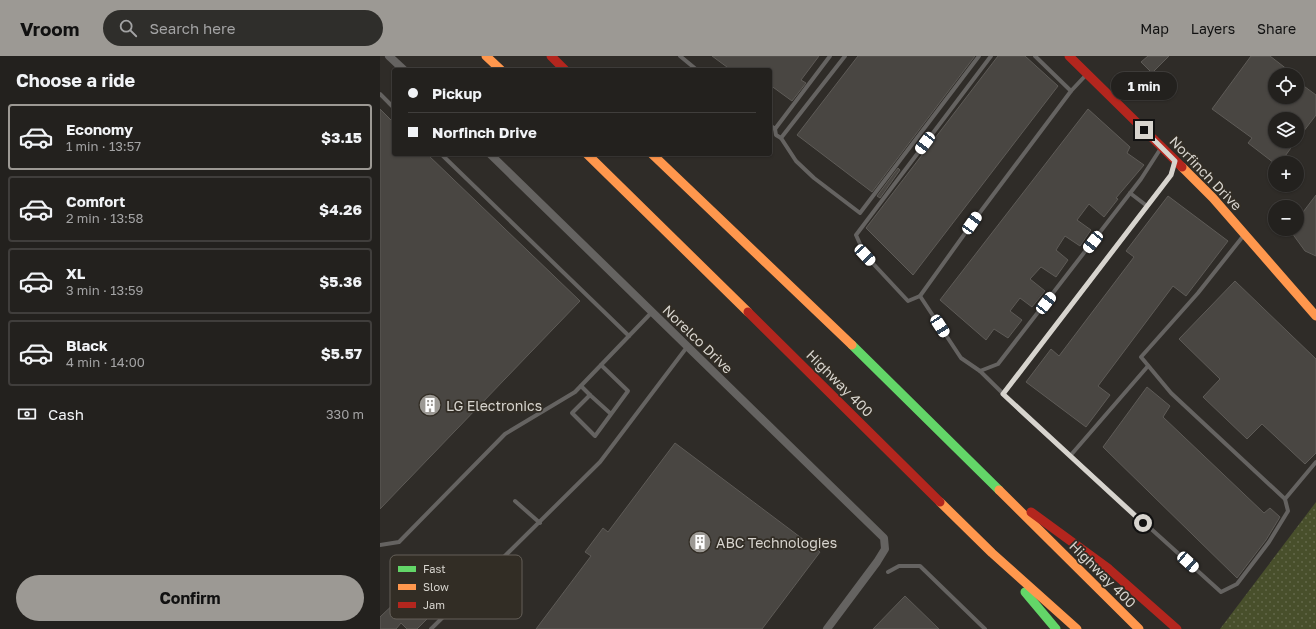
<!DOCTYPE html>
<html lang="en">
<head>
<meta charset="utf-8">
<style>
  body { margin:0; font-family:"Golos Text",sans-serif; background:#2f2e2b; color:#f1f3f6; height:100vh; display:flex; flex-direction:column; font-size:15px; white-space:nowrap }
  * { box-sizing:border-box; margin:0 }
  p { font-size:13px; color:#a3a3a4 }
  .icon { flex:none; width:22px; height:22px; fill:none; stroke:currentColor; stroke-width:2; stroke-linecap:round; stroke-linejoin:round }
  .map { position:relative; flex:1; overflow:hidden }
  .details { display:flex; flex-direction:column; background:#23211e; width:380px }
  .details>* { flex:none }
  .guide { position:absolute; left:12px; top:12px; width:380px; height:88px; border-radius:4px; box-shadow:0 1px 3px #0004,0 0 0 1px #403e3c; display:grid; align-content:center; height:88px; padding:0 16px; background:#23211e }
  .buttons { position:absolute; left:888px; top:12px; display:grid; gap:8px }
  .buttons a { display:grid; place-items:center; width:36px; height:36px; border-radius:50%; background:#23211e; box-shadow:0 1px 3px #0004,0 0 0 1px #403e3c; font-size:20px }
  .end { position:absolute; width:18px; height:18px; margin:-9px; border:5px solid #d7d4ce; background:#111; box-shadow:0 0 0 2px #111 }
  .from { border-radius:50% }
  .bubble { position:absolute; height:28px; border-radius:14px; background:#23211e; box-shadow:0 1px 3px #0004,0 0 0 1px #403e3c; font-size:13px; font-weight:700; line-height:28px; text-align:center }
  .car { position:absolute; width:12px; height:24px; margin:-12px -6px; border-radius:5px; box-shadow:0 0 3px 1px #0007; background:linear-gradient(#fff 24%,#345 0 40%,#fff 0 76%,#345 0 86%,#fff 0) }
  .guide b { display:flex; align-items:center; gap:14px; height:38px; font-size:15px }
  .guide b+b { border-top:1px solid #403e3c }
  .guide i { width:10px; height:10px; background:#f1f3f6 }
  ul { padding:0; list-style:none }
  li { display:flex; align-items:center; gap:12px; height:66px; margin:0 8px 6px; padding:0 8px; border:2px solid #403e3c; border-radius:4px }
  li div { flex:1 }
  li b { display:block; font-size:15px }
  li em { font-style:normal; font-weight:700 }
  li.selected { border-color:#9c9994 }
  li>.icon { width:36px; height:36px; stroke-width:1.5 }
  h2 { padding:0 16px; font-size:18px; line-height:48px }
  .pay { display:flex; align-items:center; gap:10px; height:44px; padding:0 16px; font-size:15px }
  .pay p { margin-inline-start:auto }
  .button { display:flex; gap:8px; margin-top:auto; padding:8px 16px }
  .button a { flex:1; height:46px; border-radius:24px; background:#9c9994; color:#111; font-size:16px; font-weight:700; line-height:46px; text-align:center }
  header { display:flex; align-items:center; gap:24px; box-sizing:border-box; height:56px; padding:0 20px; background:#9c9994; color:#111 }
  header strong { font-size:19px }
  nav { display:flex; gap:22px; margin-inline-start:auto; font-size:14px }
  .search { width:280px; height:36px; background:#2f2e2b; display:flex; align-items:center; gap:10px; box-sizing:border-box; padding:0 14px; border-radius:22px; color:#a3a3a4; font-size:15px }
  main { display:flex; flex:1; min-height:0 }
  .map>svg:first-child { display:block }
  .grass { fill:url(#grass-dots) }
  .building { fill:#494642; stroke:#5e5b57 }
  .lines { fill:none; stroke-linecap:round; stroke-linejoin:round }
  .lane { stroke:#656361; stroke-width:4 }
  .street { stroke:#656361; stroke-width:8 }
  .fast { stroke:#63d668; stroke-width:9 }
  .slow { stroke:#ff974d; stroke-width:9 }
  .jam { stroke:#b3261e; stroke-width:9 }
  .route { stroke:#d7d4ce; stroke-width:5 }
  .labels { text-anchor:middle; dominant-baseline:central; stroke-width:3.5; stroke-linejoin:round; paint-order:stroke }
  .street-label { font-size:14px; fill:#d7d4ce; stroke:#322d25 }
  .poi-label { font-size:14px; fill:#d7d4ce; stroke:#322d25; text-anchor:start }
  .key { fill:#322d25; stroke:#645f58; stroke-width:1 }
  .key-label { font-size:11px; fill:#d7d4ce }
</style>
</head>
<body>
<header>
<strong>Vroom</strong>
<div class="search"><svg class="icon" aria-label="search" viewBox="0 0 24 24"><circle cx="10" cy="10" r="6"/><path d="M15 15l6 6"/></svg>Search here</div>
<nav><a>Map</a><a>Layers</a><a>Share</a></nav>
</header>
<main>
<section class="details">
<h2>Choose a ride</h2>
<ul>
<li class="selected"><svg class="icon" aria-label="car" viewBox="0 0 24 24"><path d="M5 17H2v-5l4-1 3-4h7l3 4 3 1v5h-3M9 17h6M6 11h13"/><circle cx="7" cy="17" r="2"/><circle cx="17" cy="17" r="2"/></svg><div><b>Economy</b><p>1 min · 13:57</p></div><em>$3.15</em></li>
<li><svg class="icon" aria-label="car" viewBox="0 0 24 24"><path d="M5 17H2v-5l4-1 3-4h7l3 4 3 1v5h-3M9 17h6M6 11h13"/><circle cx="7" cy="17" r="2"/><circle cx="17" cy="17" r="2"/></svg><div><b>Comfort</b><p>2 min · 13:58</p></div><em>$4.26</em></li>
<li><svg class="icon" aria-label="car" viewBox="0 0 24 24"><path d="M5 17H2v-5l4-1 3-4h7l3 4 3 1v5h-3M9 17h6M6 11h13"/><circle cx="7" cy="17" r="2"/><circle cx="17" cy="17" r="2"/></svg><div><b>XL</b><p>3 min · 13:59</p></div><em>$5.36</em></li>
<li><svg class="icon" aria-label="car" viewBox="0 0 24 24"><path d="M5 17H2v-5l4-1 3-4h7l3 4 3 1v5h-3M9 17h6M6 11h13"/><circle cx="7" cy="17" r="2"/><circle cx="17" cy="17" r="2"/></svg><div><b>Black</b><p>4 min · 14:00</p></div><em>$5.57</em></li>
</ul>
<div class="pay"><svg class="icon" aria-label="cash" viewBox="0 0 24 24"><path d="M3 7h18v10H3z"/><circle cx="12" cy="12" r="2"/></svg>Cash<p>330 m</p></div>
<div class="button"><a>Confirm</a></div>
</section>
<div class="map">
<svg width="936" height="573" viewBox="0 0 936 573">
  <defs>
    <pattern id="grass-dots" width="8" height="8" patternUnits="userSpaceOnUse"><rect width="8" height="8" fill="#484f2b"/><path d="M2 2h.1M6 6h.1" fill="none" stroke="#626749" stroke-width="1.8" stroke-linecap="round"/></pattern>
  </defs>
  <rect width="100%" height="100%" fill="#2f2c28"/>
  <polygon class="grass" points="936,446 936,573 840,573"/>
  <g class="building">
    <polygon points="332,0 439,0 421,24 426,27 412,45 390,29 390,14 351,14"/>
    <polygon points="478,0 595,0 492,136 417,79"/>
    <polygon points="618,0 645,0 678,30 533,219 486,172"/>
    <polygon points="768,0 789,0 772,17 761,6"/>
    <polygon points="871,0 890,0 908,14 904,19 895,19 895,41 917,41 917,25 936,39 936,59 917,84 917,63 895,63 895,85 916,85 900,107 894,107 868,87 872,82 832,53"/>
    <polygon points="0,53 14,67 14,98 47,98 200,245 0,453"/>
    <polygon points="708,53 750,91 747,97 764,109 736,142 738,143 724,161 709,148 697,164 711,174 700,190 685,180 676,194 688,204 676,221 661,211 650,223 665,235 652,251 640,242 630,255 642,264 628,282 614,273 606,284 560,244"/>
    <polygon points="518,112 520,114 500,142 497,140"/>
    <polygon points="936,139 936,200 925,195 909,173 917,173 917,164"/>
    <polygon points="788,140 848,185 806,240 793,230 718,330 730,339 706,371 646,326 671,293 679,300 754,201 746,195"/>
    <polygon points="855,225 936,303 936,397 925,408 882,368 867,383 823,341 840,323 799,283"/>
    <polygon points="767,331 790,350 783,361 884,457 890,452 900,461 886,484 857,522 723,391"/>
    <polygon points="295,387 440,496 382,573 156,573 211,500 205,496 223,472 228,476"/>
    <polygon points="39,524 63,547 37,573 27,573 21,567 16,573 0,573 0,561"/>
    <polygon points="525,540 559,573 493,573"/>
  </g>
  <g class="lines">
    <g class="lane">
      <polyline points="300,0 317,14"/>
      <polyline points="611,0 476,179 485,199 528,245 540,240 601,155 691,35 655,0"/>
      <polyline points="691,35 706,19"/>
      <polyline points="0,38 14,52"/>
      <polyline points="390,69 395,73 450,0"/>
      <polyline points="395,73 396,79 401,82 465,0"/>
      <polyline points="401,82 416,105 434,122 480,157 599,0"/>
      <polyline points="61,98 249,280"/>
      <polyline points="750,137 767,150"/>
      <polyline points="864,179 818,237 761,301 791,337 905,443"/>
      <polyline points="540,240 581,302 600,315 618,308 761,123 781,92"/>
      <polyline points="221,309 248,335 215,380 192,357 210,339 231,358"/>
      <polyline points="600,315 646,360 841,536 857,528 889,486 908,455 905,443 936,406"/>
      <polyline points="201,330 210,339"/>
      <polyline points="623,338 791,119 794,107"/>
      <polyline points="690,400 768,310"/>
      <polyline points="135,445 160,467"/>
      <polyline points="0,489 19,486 125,378 195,336 272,256"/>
      <polyline points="508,516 519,510 540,510 605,573"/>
      <polyline points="51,573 220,406 307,291"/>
    </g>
    <g class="street">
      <polyline points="9,0 24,14"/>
      <polyline points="110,98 504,482 505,493 497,506 447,573"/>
    </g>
    <g class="fast">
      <polyline points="472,289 619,434"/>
      <polyline points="645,536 676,573"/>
    </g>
    <g class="slow">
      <polyline points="106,0 121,14"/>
      <polyline points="207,98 368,256"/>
      <polyline points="272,98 472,289"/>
      <polyline points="802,111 833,142 936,260"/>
      <polyline points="619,434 759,573"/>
      <polyline points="560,446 612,497 697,573"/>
    </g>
    <g class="jam">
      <polyline points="171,0 185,14"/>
      <polyline points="689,0 802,111"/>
      <polyline points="368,256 560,446"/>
      <polyline points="651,456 729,513 797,573"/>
    </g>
  </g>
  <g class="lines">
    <polyline class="route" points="763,467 623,338 791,119 795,105 764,74"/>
  </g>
  <defs>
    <g id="building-disc" transform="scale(1.15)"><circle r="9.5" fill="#9c9994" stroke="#322d25"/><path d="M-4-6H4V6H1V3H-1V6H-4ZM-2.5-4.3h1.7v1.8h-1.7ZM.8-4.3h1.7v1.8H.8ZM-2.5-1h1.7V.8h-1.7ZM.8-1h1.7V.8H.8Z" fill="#fff"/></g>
  </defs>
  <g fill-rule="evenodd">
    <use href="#building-disc" x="50" y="349"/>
    <use href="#building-disc" x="320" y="486"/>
  </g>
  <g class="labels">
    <g class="street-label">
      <text transform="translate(826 117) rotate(46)">Norfinch Drive</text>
      <text transform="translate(318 283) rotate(44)">Norelco Drive</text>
      <text transform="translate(460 327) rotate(45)">Highway 400</text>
      <text transform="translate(723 518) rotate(45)">Highway 400</text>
    </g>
    <g class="poi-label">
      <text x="66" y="349">LG Electronics</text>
      <text x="336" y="486">ABC Technologies</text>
    </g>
  </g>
  <rect x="10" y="499" width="132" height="64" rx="6" class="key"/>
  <rect x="18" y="510" width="18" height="6" fill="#63d668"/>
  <rect x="18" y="528" width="18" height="6" fill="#ff974d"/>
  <rect x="18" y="546" width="18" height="6" fill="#b3261e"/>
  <g class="key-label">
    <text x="43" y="517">Fast</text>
    <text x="43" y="535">Slow</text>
    <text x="43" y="553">Jam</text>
  </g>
</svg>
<div class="buttons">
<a><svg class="icon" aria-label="locate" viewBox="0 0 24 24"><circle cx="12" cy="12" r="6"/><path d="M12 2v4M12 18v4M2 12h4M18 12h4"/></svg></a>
<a><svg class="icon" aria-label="layers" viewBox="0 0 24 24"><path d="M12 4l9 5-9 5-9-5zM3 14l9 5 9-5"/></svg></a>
<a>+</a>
<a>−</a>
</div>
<i class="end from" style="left:763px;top:467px"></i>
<i class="end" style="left:764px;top:74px"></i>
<div class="bubble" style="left:731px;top:16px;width:66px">1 min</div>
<i class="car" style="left:545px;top:87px;rotate:217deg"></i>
<i class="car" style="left:592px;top:167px;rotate:35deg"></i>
<i class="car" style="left:713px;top:186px;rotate:218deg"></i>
<i class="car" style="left:485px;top:199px;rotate:137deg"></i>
<i class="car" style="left:666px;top:247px;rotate:38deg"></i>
<i class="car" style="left:560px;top:270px;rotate:147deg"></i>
<i class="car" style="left:808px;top:506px;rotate:132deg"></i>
<div class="guide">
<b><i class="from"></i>Pickup</b>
<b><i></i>Norfinch Drive</b>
</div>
</div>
</main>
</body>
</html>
